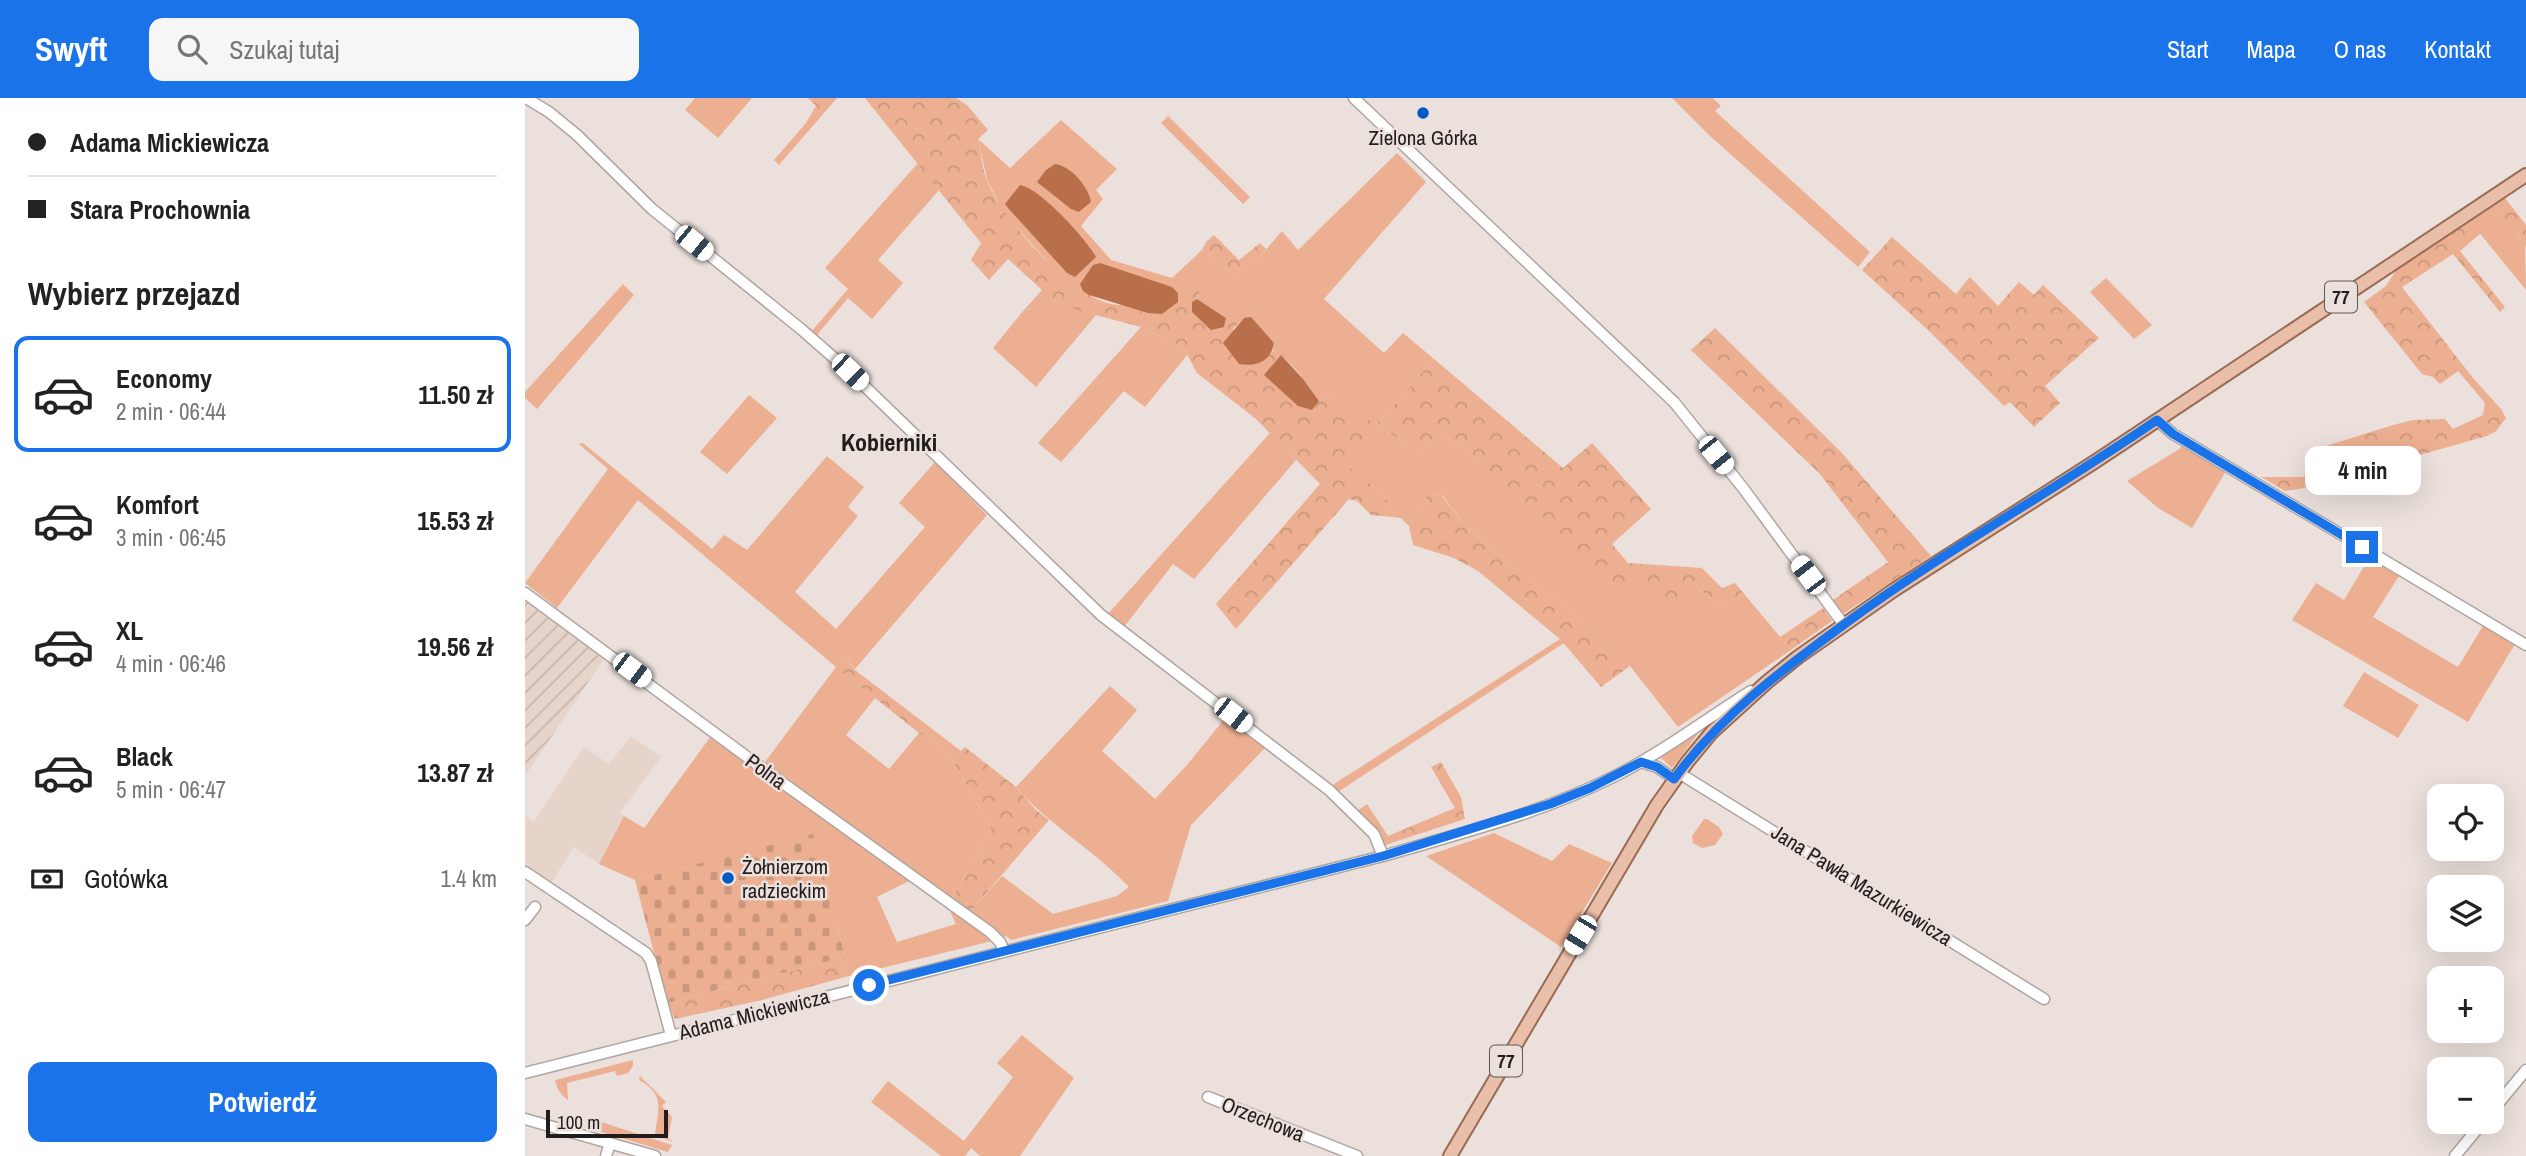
<!DOCTYPE html>
<html lang="pl">
<head>
<meta charset="utf-8">
<style>
  body { margin:0; font-family:"Archivo Narrow",sans-serif; background:#f6f6f6; color:#222; height:100vh; display:flex; flex-direction:column; font-size:26px; white-space:nowrap }
  * { box-sizing:border-box; margin:0 }
  p { font-size:23px; color:#767676 }
  .icon { flex:none; width:38px; height:38px; fill:none; stroke:currentColor; stroke-width:2; stroke-linecap:round; stroke-linejoin:round }
  .map { position:relative; flex:1; overflow:hidden }
  .sheet { display:flex; flex-direction:column; background:#fff; width:525px }
  .sheet>* { flex:none }
  .banner { display:grid; align-content:center; height:154px; padding:0 28px; background:#fff }
  .controls { position:absolute; left:1902px; top:686px; display:grid; gap:14px }
  .controls a { display:grid; place-items:center; width:77px; height:77px; border-radius:14px; background:#fff; box-shadow:0 7px 28px #0002; font-size:35px }
  .scale { position:absolute; left:21px; bottom:18px; width:122px; box-sizing:border-box; padding-left:7px; border:4px solid #211d1c; border-top:0; font-size:19px; line-height:24px; white-space:nowrap; color:#211d1c; -webkit-text-stroke:5px #ebe0db; paint-order:stroke }
  .end { position:absolute; width:32px; height:32px; margin:-16px; border:9px solid #1a73e8; background:#fff; box-shadow:0 0 0 4px #fff }
  .from { border-radius:50% }
  .bubble { position:absolute; height:49px; border-radius:14px; background:#fff; box-shadow:0 7px 28px #0002; font-size:23px; font-weight:700; line-height:49px; text-align:center }
  .car { position:absolute; width:21px; height:42px; margin:-21px -10px; border-radius:9px; box-shadow:0 0 5px 2px #0007; background:linear-gradient(#fff 24%,#345 0 40%,#fff 0 76%,#345 0 86%,#fff 0) }
  .banner b { display:flex; align-items:center; gap:24px; height:66px; font-size:26px }
  .banner b+b { border-top:2px solid #e0e0e0 }
  .banner i { width:18px; height:18px; background:#222 }
  ul { padding:0; list-style:none }
  li { display:flex; align-items:center; gap:21px; height:116px; margin:0 14px 10px; padding:0 14px; border:4px solid transparent; border-radius:14px }
  li div { flex:1 }
  li b { display:block; font-size:26px }
  li em { font-style:normal; font-weight:700 }
  li.on { border-color:#1a73e8 }
  li>.icon { width:63px; height:63px; stroke-width:1.5 }
  h2 { padding:0 28px; font-size:32px; line-height:84px }
  .pay { display:flex; align-items:center; gap:18px; height:77px; padding:0 28px; font-size:26px }
  .pay p { margin-inline-start:auto }
  .action { display:flex; gap:14px; margin-top:auto; padding:14px 28px }
  .action a { flex:1; height:80px; border-radius:14px; background:#1a73e8; color:#fff; font-size:28px; font-weight:700; line-height:80px; text-align:center }
  header { display:flex; align-items:center; gap:42px; box-sizing:border-box; height:98px; padding:0 35px; background:#1a73e8; color:#fff }
  header strong { font-size:33px }
  nav { display:flex; gap:38px; margin-inline-start:auto; font-size:24px }
  .search { width:490px; height:63px; background:#f6f6f6; display:flex; align-items:center; gap:18px; box-sizing:border-box; padding:0 24px; border-radius:14px; color:#767676; font-size:26px }
  main { display:flex; flex:1; min-height:0 }
  .map>svg:first-child { display:block }
  .built { fill:#e6d4cb }
  .industrial { fill:url(#industrial-furrows) }
  .grass { fill:#ecaf91 }
  .forest { fill:url(#forest-crowns) }
  .cemetery { fill:url(#cemetery-stones) }
  .water { fill:#b96f49 }
  .lines { fill:none; stroke-linecap:round; stroke-linejoin:round }
  .minor-casing { stroke:#afa5a0; stroke-width:13 }
  .major-casing { stroke:#996b54; stroke-width:16 }
  .minor { stroke:#fff; stroke-width:10 }
  .major { stroke:#e9bfaa; stroke-width:12 }
  .route { stroke:#1a73e8; stroke-width:9 }
  .poi-dot { fill:#005bc4; stroke:#ebe0db; stroke-width:2.5 }
  .labels { text-anchor:middle; dominant-baseline:central; stroke-width:5; stroke-linejoin:round; paint-order:stroke }
  .shield { fill:#ebe0db; stroke:#5e5855; stroke-width:2 }
  .shield-label { font-size:19px; font-weight:bold; fill:#211d1c }
  .poi-label { font-size:21px; fill:#211d1c; stroke:#ebe0db }
  .street-label { font-size:21px; fill:#211d1c; stroke:#ebe0db }
  .quarter-label { font-size:24px; font-weight:bold; fill:#211d1c; stroke:#ebe0db }
</style>
</head>
<body>
<header>
<strong>Swyft</strong>
<div class="search"><svg class="icon" aria-label="search" viewBox="0 0 24 24"><circle cx="10" cy="10" r="6"/><path d="M15 15l6 6"/></svg>Szukaj tutaj</div>
<nav><a>Start</a><a>Mapa</a><a>O nas</a><a>Kontakt</a></nav>
</header>
<main>
<section class="sheet">
<div class="banner">
<b><i class="from"></i>Adama Mickiewicza</b>
<b><i></i>Stara Prochownia</b>
</div>
<h2>Wybierz przejazd</h2>
<ul>
<li class="on"><svg class="icon" aria-label="car" viewBox="0 0 24 24"><path d="M5 17H2v-5l4-1 3-4h7l3 4 3 1v5h-3M9 17h6M6 11h13"/><circle cx="7" cy="17" r="2"/><circle cx="17" cy="17" r="2"/></svg><div><b>Economy</b><p>2 min · 06:44</p></div><em>11.50 zł</em></li>
<li><svg class="icon" aria-label="car" viewBox="0 0 24 24"><path d="M5 17H2v-5l4-1 3-4h7l3 4 3 1v5h-3M9 17h6M6 11h13"/><circle cx="7" cy="17" r="2"/><circle cx="17" cy="17" r="2"/></svg><div><b>Komfort</b><p>3 min · 06:45</p></div><em>15.53 zł</em></li>
<li><svg class="icon" aria-label="car" viewBox="0 0 24 24"><path d="M5 17H2v-5l4-1 3-4h7l3 4 3 1v5h-3M9 17h6M6 11h13"/><circle cx="7" cy="17" r="2"/><circle cx="17" cy="17" r="2"/></svg><div><b>XL</b><p>4 min · 06:46</p></div><em>19.56 zł</em></li>
<li><svg class="icon" aria-label="car" viewBox="0 0 24 24"><path d="M5 17H2v-5l4-1 3-4h7l3 4 3 1v5h-3M9 17h6M6 11h13"/><circle cx="7" cy="17" r="2"/><circle cx="17" cy="17" r="2"/></svg><div><b>Black</b><p>5 min · 06:47</p></div><em>13.87 zł</em></li>
</ul>
<div class="pay"><svg class="icon" aria-label="cash" viewBox="0 0 24 24"><path d="M3 7h18v10H3z"/><circle cx="12" cy="12" r="2"/></svg>Gotówka<p>1.4 km</p></div>
<div class="action"><a>Potwierdź</a></div>
</section>
<div class="map">
<svg width="2001" height="1058" viewBox="0 0 2001 1058">
  <defs>
    <pattern id="industrial-furrows" width="10" height="10" patternUnits="userSpaceOnUse" patternTransform="scale(1.75)"><rect width="10" height="10" fill="#e6d4cb"/><path d="M-1 1l2-2M0 10L10 0M9 11l2-2" fill="none" stroke="#c5b6ae"/></pattern>
    <pattern id="forest-crowns" width="20" height="18" patternUnits="userSpaceOnUse" patternTransform="scale(1.75)"><rect width="20" height="18" fill="#ecaf91"/><path d="M2 6a3 3 0 1 1 6 0M12 15a3 3 0 1 1 6 0" fill="none" stroke="#ca967c"/></pattern>
    <pattern id="cemetery-stones" width="16" height="16" patternUnits="userSpaceOnUse" patternTransform="scale(1.75)"><rect width="16" height="16" fill="#ecaf91"/><path d="M2 7V4a2 2 0 0 1 4 0v3zM10 15v-3a2 2 0 0 1 4 0v3z" fill="#ca967c"/></pattern>
  </defs>
  <rect width="100%" height="100%" fill="#ebe0db"/>
  <polygon class="built" points="106,638 136,659 95,715 99,718 74,766 49,749 25,786 2,772 0,768 0,718 9,723 59,649 84,666"/>
  <polygon class="industrial" points="0,501 80,559 0,678"/>
  <g class="grass">
    <polygon points="170,0 227,0 193,40 160,12"/>
    <polygon points="1147,0 1188,0 1196,8 1190,13 1345,154 1333,169 1185,38"/>
    <polygon points="643,18 725,99 718,106 636,25"/>
    <path d="M536,22L592,71L571,92L578,101L556,128L586,162L647,180L677,152L709,177L734,160L757,133L773,152L872,55L901,84L799,201L859,255L878,235L909,261L851,327L895,354L917,336L947,357L999,405L1113,481L1170,486L1192,508L1220,497L1266,552L1153,629L1105,568L1042,506L1014,490L939,426L917,397L903,396L884,428L876,420L869,419L859,396L818,365L850,327L806,297L794,303C782,285 767,263 748,253L749,245L726,220H701L672,201L675,195L647,190L564,197L537,180L479,115L462,82L453,41L485,70Z"/>
    <polygon points="393,65 414,92 353,162 378,185 347,221 323,200 291,238 286,234 323,191 300,170"/>
    <polygon points="1980,100 1984,105 1966,119 1986,130 2000,145 2001,192 1944,122"/>
    <polygon points="1581,180 1627,227 1609,241 1565,194"/>
    <polygon points="98,186 109,197 12,311 0,300 0,294"/>
    <polygon points="525,201 571,217 511,289 468,250 499,212 509,211"/>
    <polygon points="616,229 658,249 662,257 620,309 599,293 536,364 513,345"/>
    <polygon points="224,297 252,320 202,376 175,354"/>
    <polygon points="745,335 771,362 669,481 648,466 599,529 583,516"/>
    <polygon points="58,345 187,451 199,437 222,452 302,358 339,389 323,409 333,418 270,494 311,531 400,429 374,405 410,364 462,417 330,571 319,559 312,569 350,600 321,637 364,671 394,635 420,650 466,729 427,801 240,664 311,569 113,402 32,510 0,485 83,371 54,346"/>
    <polygon points="1656,347 1701,373 1667,430 1633,410 1602,383 1656,350"/>
    <polygon points="1844,460 1874,478 1848,519 1933,569 1958,528 1990,546 1943,624 1767,522 1791,485 1819,502"/>
    <polygon points="1035,541 1039,545 813,694 806,688"/>
    <polygon points="1839,574 1894,607 1873,640 1818,608"/>
    <path d="M585,588L612,612L577,653L630,701L662,667L701,619L741,649L666,727L643,803L486,842L481,838L475,840L445,814L477,778L528,816L592,798L604,789C569,752 524,727 491,689Z"/>
    <polygon points="1179,628 1147,670 1134,658"/>
    <polygon points="186,638 386,782 352,799 372,844 431,826 423,809 465,839 467,843 320,879 322,863 320,859 288,737 110,782 74,766 99,718 119,730"/>
    <polygon points="1179,721 1182,721 1194,729 1198,736 1190,747 1177,750 1168,745 1167,738"/>
    <polygon points="969,735 1027,763 1044,746 1087,765 1036,849 901,758"/>
    <polygon points="497,937 549,980 495,1058 455,1058 446,1050 440,1058 416,1058 346,1004 363,983 439,1043 488,979 472,965"/>
    <path d="M108,962V968L103,975L92,978L90,973L42,985L43,1002C36,997 32,991 30,982Z"/>
    <path d="M115,978L141,1004L137,1008L147,1019L143,1040L148,1044L130,1037C133,1012 141,997 114,982Z"/>
    <polygon points="70,1022 147,1047 143,1054 63,1030 64,1024"/>
  </g>
  <g class="forest">
    <polygon points="283,0 312,0 254,67 249,62 281,25 291,8"/>
    <path d="M340,0H431L442,7L463,32L453,41C456,55 457,70 462,83C477,121 552,207 595,207C614,207 635,199 653,195L647,189L663,183L675,195L672,201L667,204L699,229L701,220H719L708,231L735,264L748,253L756,257L746,269L787,312L794,303L806,297L851,327L909,261L1038,370L1067,345L1126,411L1087,446L1103,465L1177,470L1197,490L1210,485L1220,497L1192,508L1170,486L1144,504L1113,481L1089,490L947,357L917,336L895,354L851,327L819,365L859,396L869,419L846,417L832,403L824,401L711,531L691,506L795,386L731,321L672,275L658,249L616,229L555,213L526,201L509,211L499,212L517,192L483,161L464,182L446,162L456,145Z"/>
    <path d="M1984,105L2001,127V149C1995,133 1979,129 1966,119Z"/>
    <polygon points="1944,122 1956,135 1935,153 1980,209 1975,214 1928,156 1877,189 1948,280 1976,311 1981,320 1971,333 1962,338 1774,391 1760,393 1736,379 1778,379 1801,348 1868,327 1888,322 1920,321 1928,331 1958,317 1960,305 1933,273 1915,286 1908,279 1897,276 1839,204 1861,188 1871,172"/>
    <polygon points="689,137 714,162 735,145 741,151 734,160 709,177 677,152 681,144"/>
    <polygon points="1367,139 1431,196 1445,179 1473,208 1494,184 1509,197 1518,187 1574,240 1520,288 1535,305 1509,329 1485,304 1479,308 1403,232 1337,172"/>
    <polygon points="1190,230 1316,354 1406,458 1318,516 1308,502 1363,464 1294,375 1166,252"/>
    <polygon points="903,396 916,397 939,426 1014,490 1042,506 1105,568 1076,589 1035,541 953,473 929,460 888,447 884,428"/>
    <polygon points="1298,510 1307,523 1266,552 1255,539"/>
    <polygon points="319,559 330,572 436,653 440,649 491,689 511,712 524,722 445,814 427,801 466,729 420,650 394,635 311,569"/>
    <polygon points="916,664 936,699 940,721 857,748 832,713 842,706 863,738 930,710 906,669"/>
    <polygon points="320,859 322,863 320,879 237,902 150,921 142,905"/>
  </g>
  <polygon class="cemetery" points="288,736 320,859 142,905 110,782"/>
  <g class="water">
    <path d="M530,66C546,68 563,88 566,104L554,114L546,111L512,84L521,72Z"/>
    <path d="M495,87C516,91 560,140 571,159L550,179L542,175L483,110L480,106Z"/>
    <polygon points="575,165 647,189 653,195 653,204 637,216 623,215 564,197 558,193 555,186 568,167"/>
    <polygon points="672,201 701,220 699,229 686,232 667,214 667,204"/>
    <path d="M726,219L749,245C746,264 730,269 714,266L698,245L719,220Z"/>
    <polygon points="756,257 779,282 794,303 787,312 773,308 739,277"/>
  </g>
  <g class="lines">
    <g class="minor-casing">
      <g id="minor">
        <polyline points="1,0 24,14 52,37 127,111 276,231 325,274 576,517 804,692 849,736 858,758"/>
        <polyline points="829,0 1149,304 1218,390 1319,527"/>
        <polyline points="1632,322 1648,336 2001,547"/>
        <polyline points="0,495 237,670 465,834 475,844 479,853"/>
        <polyline points="1116,664 1132,669 1149,681"/>
        <polyline points="1154,675 1519,901"/>
        <polyline points="0,774 121,855 126,863 146,937"/>
        <polyline points="0,822 10,809"/>
        <path d="M0,975L858,758C936,735 1017,715 1090,678C1138,654 1181,621 1226,593"/>
        <polyline points="683,999 832,1058"/>
        <polyline points="1967,1013 2001,972"/>
        <polyline points="0,1021 130,1058"/>
        <polyline points="81,1058 85,1045"/>
        <polyline points="1930,1058 1958,1024"/>
      </g>
    </g>
    <g class="major-casing">
      <polyline id="major" points="925,1058 1132,707 1163,663 1187,634 1242,584 1273,559 1369,492 1571,363 2001,77"/>
    </g>
    <use href="#minor" class="minor"/>
    <use href="#major" class="major"/>
  </g>
  <g class="lines">
    <path class="route" d="M344,887L858,758L1025,706L1065,690L1116,664L1132,669L1149,681C1196,617 1257,572 1321,525C1421,452 1530,392 1632,322L1648,336L1837,449"/>
  </g>
  <g class="poi-dot">
    <circle cx="898" cy="15" r="7"/>
    <circle cx="203" cy="780" r="7"/>
  </g>
  <g class="labels">
    <g class="shield">
      <rect x="1800" y="183.5" width="32" height="31" rx="5"/>
      <rect x="965" y="947.5" width="32" height="31" rx="5"/>
    </g>
    <g class="shield-label">
      <text x="1816" y="199">77</text>
      <text x="981" y="963">77</text>
    </g>
    <g class="poi-label">
      <text x="898" y="39">Zielona Górka</text>
      <text x="217" y="768" text-anchor="start">Żołnierzom<tspan x="217" dy="24">radzieckim</tspan></text>
    </g>
    <g class="street-label">
      <text transform="translate(241 673) rotate(36)">Polna</text>
      <text transform="translate(1337 787) rotate(32)">Jana Pawła Mazurkiewicza</text>
      <text transform="translate(229 916) rotate(-14)">Adama Mickiewicza</text>
      <text transform="translate(738 1021) rotate(22)">Orzechowa</text>
    </g>
    <g class="quarter-label">
      <text x="364" y="344">Kobierniki</text>
    </g>
  </g>
</svg>
<div class="controls">
<a><svg class="icon" aria-label="locate" viewBox="0 0 24 24"><circle cx="12" cy="12" r="6"/><path d="M12 2v4M12 18v4M2 12h4M18 12h4"/></svg></a>
<a><svg class="icon" aria-label="layers" viewBox="0 0 24 24"><path d="M12 4l9 5-9 5-9-5zM3 14l9 5 9-5"/></svg></a>
<a>+</a>
<a>−</a>
</div>
<div class="scale">100 m</div>
<i class="end from" style="left:344px;top:887px"></i>
<i class="end" style="left:1837px;top:449px"></i>
<div class="bubble" style="left:1780px;top:348px;width:116px">4 min</div>
<i class="car" style="left:169px;top:145px;rotate:129deg"></i>
<i class="car" style="left:325px;top:274px;rotate:134deg"></i>
<i class="car" style="left:1191px;top:357px;rotate:141deg"></i>
<i class="car" style="left:1283px;top:477px;rotate:323deg"></i>
<i class="car" style="left:107px;top:572px;rotate:127deg"></i>
<i class="car" style="left:708px;top:617px;rotate:128deg"></i>
<i class="car" style="left:1055px;top:837px;rotate:211deg"></i>
</div>
</main>
</body>
</html>
